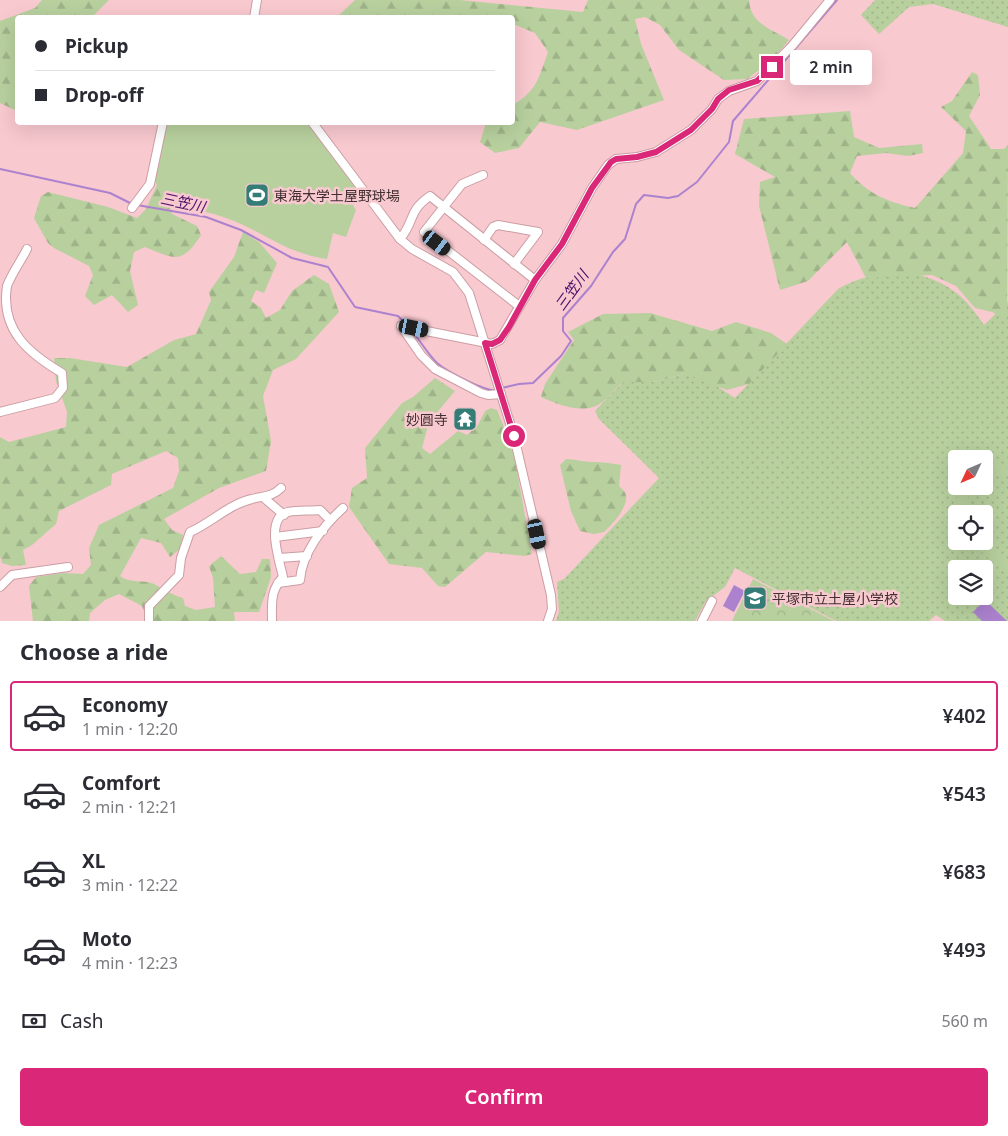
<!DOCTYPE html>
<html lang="en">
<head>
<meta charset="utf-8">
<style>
  body { margin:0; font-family:"Noto Sans","Noto Sans JP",sans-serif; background:#f7f7f7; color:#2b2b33; height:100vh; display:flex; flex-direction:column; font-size:19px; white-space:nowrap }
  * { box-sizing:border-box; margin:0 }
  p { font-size:16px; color:#7c7c81 }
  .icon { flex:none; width:28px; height:28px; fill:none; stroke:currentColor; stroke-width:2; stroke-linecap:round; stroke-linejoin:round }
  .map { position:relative; height:621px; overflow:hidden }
  .panel { display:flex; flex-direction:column; background:#fff; flex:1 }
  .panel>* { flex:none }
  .banner { position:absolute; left:15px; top:15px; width:500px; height:110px; border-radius:5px; box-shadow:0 5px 20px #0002; display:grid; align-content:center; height:110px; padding:0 20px; background:#fff }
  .needle { width:32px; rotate:226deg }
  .tools { position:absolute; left:948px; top:450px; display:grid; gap:10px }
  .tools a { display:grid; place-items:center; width:45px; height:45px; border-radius:5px; background:#fff; box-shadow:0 5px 20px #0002; font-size:25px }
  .end { position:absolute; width:22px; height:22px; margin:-11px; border:6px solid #db2777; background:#fff; box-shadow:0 0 0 2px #fff }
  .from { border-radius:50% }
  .bubble { position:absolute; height:35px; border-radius:5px; background:#fff; box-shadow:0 5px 20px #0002; font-size:16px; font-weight:600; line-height:35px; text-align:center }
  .car { position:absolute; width:15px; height:30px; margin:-15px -8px; border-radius:6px; box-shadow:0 0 4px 1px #0007; background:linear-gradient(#222 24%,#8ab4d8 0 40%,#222 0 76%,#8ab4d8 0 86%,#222 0) }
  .banner b { display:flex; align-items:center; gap:18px; height:48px; font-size:19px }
  .banner b+b { border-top:1px solid #e1e1e2 }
  .banner i { width:12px; height:12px; background:#2b2b33 }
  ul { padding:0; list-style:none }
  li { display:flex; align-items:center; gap:15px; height:70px; margin:0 10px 8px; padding:0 10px; border:2px solid transparent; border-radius:5px }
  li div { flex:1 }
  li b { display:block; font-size:19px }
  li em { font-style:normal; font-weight:600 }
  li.current { border-color:#db2777 }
  li>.icon { width:45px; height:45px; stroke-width:1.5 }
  h2 { padding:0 20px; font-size:22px; line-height:60px }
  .pay { display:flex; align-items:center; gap:12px; height:55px; padding:0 20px; font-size:19px }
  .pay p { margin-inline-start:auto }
  .button { display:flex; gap:10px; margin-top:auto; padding:10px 20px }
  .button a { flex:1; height:58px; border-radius:5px; background:#db2777; color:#fff; font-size:20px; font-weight:600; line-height:58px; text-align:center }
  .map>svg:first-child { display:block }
  .grass { fill:url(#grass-dots); fill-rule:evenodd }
  .forest { fill:url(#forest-firs) }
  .park { fill:url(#park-crowns) }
  .garden { fill:#b8d09e }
  .water { fill:#ac82ce }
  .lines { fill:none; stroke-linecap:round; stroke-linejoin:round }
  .stream { stroke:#ac82ce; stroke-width:2 }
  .minor-casing { stroke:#cb9ea4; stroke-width:10 }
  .minor { stroke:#fff; stroke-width:8 }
  .route { stroke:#db2777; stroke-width:6 }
  .labels { text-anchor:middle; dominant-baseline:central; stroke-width:5; stroke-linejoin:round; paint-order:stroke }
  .poi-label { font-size:14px; fill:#422f32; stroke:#f8c9cf; text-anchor:start }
  .water-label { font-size:15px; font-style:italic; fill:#4a0f6c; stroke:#f8c9cf }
</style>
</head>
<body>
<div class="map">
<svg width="1008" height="621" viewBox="0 0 1008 621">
  <defs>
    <pattern id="grass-dots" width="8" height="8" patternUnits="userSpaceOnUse" patternTransform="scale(1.25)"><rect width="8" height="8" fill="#b8d09e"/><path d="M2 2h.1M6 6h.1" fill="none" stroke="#9fb389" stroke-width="1.8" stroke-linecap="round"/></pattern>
    <pattern id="forest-firs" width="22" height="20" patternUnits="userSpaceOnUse" patternTransform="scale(1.25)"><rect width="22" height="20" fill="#b8d09e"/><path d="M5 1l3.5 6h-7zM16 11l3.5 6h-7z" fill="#9fb389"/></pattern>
    <pattern id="park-crowns" width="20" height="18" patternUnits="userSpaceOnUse" patternTransform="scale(1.25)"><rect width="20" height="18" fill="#b8d09e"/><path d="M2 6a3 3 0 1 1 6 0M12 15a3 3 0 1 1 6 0" fill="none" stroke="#9fb389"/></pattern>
  </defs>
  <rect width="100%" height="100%" fill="#f8c9cf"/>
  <g class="grass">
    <polygon points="875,0 1008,0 1008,27 933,4 909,7 879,34 861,15"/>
    <path d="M908,272C946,281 963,293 984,325L1008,302V621H945L936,615L929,621H836L735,568L725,587L706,601L695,621H556L559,612L557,582L564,579L659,478L599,419L595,411L623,382H653L684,374L712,383L735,398L838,289C863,275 880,274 908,272ZM956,459H984V486H956ZM956,514H984V541H956ZM956,569H984V596H956Z"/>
  </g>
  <g class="forest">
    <polygon points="42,0 109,0 92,17 18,18 17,111 0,103 0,21 35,8"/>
    <path d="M355,0H460L583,12L588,0H749C750,24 772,29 789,40L770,62L747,79L724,80L679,50L660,25L645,17L635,19L641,44L664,100L577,130L540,122L519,148L495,153L480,142L486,123L512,122L513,105C537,91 539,77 548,52L535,33L513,24L512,18L337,17Z"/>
    <path d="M972,72L978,75L980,95L969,116L991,149H1004L1008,145L1007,320L992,312L975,308L956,286L932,275L866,278L847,242L808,281L780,290L759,206L760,182L775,177L735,154L744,119L850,111L854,137L879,148L922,144L923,153L908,156L886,153L857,156L850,173C868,194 888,202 915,208L963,153L966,131L941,107L952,101Z"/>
    <path d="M157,185L162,187L172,214L197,226L201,235C182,265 174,259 145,247L134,252L130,271L138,305L128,312L112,295L94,305L85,296L93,275L89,266L54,248L48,243L34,218L41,196L48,192L108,207L137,218L146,209Z"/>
    <path d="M243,232L259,242L277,263L264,293L256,290L251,301L261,308L266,318L280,310L292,291L314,275L329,284L339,312L296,359L273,370L263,396L271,441L266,471L219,488L164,519L172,530L183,535L180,549L170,557L161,543L141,538L120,576C131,584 143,579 154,584C165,589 171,595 183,598L185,606L196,610L215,607L213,578L209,566L221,556L240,574L256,572L262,559H270L271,577L259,612H234L235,621H147L142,606L119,594L105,600L90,613L89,621H33L29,586L36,577L63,573L83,574L91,565L89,548L99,525L173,488L179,471L178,458L166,451L112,474L111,485L59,511L56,524L32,545L23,550L26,565L12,566L2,563L0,556V437L9,442L66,427L67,412L56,381L54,358H70L127,367L174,340L196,334L211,300L209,292L234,257Z"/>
    <path d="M650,313L712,331L736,322L771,333L787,344L749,384L727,390L684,374L653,382H623C615,388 605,403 596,406C578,413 557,404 541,397L545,384L574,340L568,332L603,314Z"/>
    <polygon points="435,378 455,391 429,422 422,448 430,454 458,431 467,435 478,425 485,411 491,408 497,410 513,449 532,554 524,556 486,552 445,587 438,586 422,568 389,564 349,507 352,488 367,478 365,448 402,403 413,397"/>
    <path d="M566,459C575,459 583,462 591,462C602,462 610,463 621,465L619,486C622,489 626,492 626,496C628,507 612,525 604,532L594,534L580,531L571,511L560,465Z"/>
  </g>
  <polygon class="park" points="753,579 834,621 732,621"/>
  <g class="garden">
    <path d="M166,123H307L359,190L350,200L356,210L346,237L333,233L327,259C286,253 270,236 234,221C212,212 186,208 163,202L155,180Z"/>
    <polygon points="1007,454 1008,475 995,474 984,479 984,467 992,464 1005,464 1002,460"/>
    <polygon points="962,486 974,486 966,502 966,514 956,514 956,500"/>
    <polygon points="984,539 1008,561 1008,576 970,541 984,541"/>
  </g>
  <g class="water">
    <polygon points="734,585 745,591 734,612 723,606"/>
    <polygon points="985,600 1007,621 982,621 973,612"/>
  </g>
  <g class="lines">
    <g class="stream">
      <polyline points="0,169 110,193 132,204"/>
      <polyline points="137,205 206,217 241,230 292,258 328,267 355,307 398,316 406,324"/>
      <path d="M412,331C421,342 428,354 437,363C446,371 487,393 498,390"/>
      <polyline points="502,388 519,384 533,383 561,356 571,341 563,331 563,318 591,286 613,252 625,239 636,204 644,195 668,198 678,196 697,182 729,142 733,121 837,0"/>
    </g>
    <g class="minor-casing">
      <g id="minor">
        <polyline points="254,18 257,0"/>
        <polyline points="312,122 400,239 412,249 453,272 469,293 514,436 551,595 552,609 548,621"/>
        <polyline points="483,175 462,184 424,232 519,306"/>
        <polyline points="132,208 150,184 163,122"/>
        <path d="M400,239C416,220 407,212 430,196L535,280"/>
        <polyline points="484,240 493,227 498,225 538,232 514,264"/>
        <polyline points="401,326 492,344 500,340 535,280 562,244 592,188 608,165 616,159 637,157 656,152 691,130 712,109 718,99 729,91 757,81 792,46 830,0"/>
        <polyline points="401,326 421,355 435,369 481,393 488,395 501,394"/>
        <path d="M0,412L55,398L63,388L62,373C30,354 0,331 7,286C12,273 21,261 27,249"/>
        <polyline points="264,498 284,515"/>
        <polyline points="275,537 323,531"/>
        <polyline points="279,558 307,556"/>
        <path d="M278,583L300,580C302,553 323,526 343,508"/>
        <polyline points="0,587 12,575 68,567"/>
        <path d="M149,621V606L179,575L181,558L190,532C211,523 229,504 252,499C263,496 272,497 281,488"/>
        <path d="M272,621C272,603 270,591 283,577C280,562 264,518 288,512C298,510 310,511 320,510L330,520"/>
        <polyline points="702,621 712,601"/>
      </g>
    </g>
    <use href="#minor" class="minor"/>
  </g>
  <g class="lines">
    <polyline class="route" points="514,436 485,343 492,344 500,340 509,327 535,280 562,244 592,188 611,162 616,159 637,157 656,152 691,130 712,109 718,99 729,90 757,81 772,67"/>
  </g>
  <defs>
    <g id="stadium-square" transform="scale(1.25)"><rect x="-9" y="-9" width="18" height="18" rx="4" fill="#347c76" stroke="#f8c9cf"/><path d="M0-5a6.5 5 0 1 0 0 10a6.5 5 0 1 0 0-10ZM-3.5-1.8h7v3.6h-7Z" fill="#fff"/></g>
    <g id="temple-square" transform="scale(1.25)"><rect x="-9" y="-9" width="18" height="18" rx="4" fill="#347c76" stroke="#f8c9cf"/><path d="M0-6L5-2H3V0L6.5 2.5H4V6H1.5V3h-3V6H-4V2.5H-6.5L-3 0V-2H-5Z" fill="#fff"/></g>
    <g id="school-square" transform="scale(1.25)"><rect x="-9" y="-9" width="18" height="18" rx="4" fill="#347c76" stroke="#f8c9cf"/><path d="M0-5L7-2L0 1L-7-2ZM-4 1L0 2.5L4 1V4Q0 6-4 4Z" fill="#fff"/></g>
  </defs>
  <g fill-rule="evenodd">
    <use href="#stadium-square" x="257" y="195"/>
    <use href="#temple-square" x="465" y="419"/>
    <use href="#school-square" x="755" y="598"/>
  </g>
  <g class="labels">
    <g class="poi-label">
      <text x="274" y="195">東海大学土屋野球場</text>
      <text x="448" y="419" text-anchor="end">妙圓寺</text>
      <text x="772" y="598">平塚市立土屋小学校</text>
    </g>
    <g class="water-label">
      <text transform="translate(183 202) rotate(12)">三笠川</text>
      <text transform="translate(571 290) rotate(-54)">三笠川</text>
    </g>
  </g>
</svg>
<div class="tools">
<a><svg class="needle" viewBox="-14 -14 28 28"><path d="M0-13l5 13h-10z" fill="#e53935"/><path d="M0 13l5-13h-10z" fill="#7c7c81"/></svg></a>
<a><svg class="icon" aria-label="locate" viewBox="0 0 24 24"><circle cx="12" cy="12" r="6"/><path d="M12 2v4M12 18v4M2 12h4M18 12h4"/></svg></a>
<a><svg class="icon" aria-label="layers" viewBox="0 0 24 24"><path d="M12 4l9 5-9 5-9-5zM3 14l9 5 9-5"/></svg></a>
</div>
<i class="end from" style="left:514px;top:436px"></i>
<i class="end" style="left:772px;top:67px"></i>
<div class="bubble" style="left:790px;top:50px;width:82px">2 min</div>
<i class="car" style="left:437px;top:243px;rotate:127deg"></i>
<i class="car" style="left:414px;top:328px;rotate:102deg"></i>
<i class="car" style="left:537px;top:534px;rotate:168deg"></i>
<div class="banner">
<b><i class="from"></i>Pickup</b>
<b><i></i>Drop-off</b>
</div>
</div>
<section class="panel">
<h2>Choose a ride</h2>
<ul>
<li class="current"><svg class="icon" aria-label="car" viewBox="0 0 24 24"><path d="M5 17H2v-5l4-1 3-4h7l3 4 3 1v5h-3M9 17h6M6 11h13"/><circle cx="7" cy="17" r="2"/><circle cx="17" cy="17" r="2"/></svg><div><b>Economy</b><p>1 min · 12:20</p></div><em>¥402</em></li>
<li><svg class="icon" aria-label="car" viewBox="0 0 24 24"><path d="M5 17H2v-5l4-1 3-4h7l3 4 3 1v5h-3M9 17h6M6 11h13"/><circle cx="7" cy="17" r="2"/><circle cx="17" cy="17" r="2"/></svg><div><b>Comfort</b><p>2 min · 12:21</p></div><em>¥543</em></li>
<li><svg class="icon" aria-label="car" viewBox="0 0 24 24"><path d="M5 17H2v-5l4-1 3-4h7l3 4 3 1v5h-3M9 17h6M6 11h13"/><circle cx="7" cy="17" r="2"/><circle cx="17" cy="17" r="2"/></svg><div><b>XL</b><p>3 min · 12:22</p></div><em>¥683</em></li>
<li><svg class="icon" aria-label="car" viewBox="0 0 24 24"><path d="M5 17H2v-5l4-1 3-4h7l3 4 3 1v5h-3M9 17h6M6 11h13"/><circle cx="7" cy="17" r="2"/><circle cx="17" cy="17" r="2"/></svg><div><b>Moto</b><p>4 min · 12:23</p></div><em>¥493</em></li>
</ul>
<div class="pay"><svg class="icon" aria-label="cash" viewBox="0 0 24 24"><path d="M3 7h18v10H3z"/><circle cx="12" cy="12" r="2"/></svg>Cash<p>560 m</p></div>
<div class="button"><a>Confirm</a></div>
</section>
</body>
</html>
